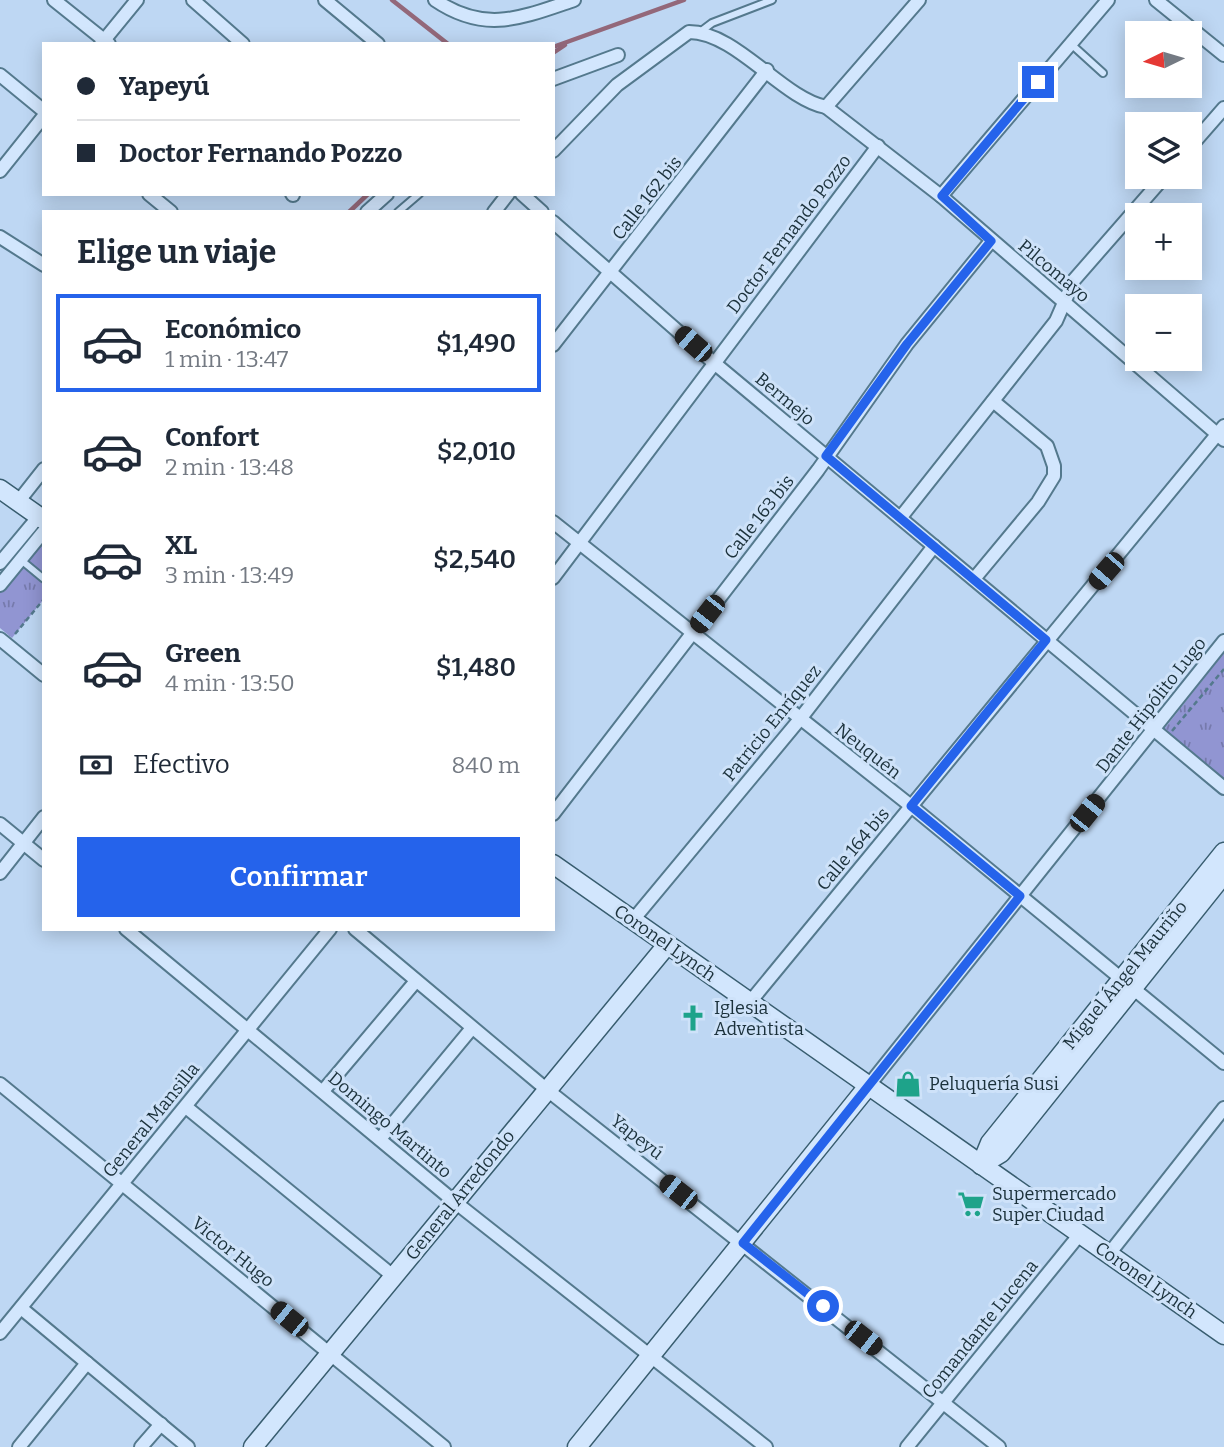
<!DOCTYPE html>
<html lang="es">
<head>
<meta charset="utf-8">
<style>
  body { margin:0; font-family:Bitter,serif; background:#f2f2f3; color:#1f2937; height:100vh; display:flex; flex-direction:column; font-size:26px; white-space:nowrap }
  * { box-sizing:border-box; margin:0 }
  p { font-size:23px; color:#747a83 }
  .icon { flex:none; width:38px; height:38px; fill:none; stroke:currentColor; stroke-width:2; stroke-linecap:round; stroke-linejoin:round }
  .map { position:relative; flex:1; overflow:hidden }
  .drawer { position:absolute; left:42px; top:210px; width:513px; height:721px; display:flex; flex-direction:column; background:#fff; border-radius:0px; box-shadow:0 4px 18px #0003 }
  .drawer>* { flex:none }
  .guide { position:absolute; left:42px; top:42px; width:513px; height:154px; border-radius:0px; box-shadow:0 4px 18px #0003; display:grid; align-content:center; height:154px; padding:0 35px; background:#fff }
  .needle { width:46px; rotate:265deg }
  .buttons { position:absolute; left:1125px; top:21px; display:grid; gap:14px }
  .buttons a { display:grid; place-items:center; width:77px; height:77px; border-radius:0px; background:#fff; box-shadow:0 4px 18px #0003; font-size:35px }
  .end { position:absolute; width:32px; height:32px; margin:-16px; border:9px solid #2563eb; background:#fff; box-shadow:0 0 0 4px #fff }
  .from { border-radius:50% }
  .car { position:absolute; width:21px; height:42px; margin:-21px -10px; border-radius:9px; box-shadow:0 0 5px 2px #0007; background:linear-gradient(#222 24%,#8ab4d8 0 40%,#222 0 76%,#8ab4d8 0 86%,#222 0) }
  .guide b { display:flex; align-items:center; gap:24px; height:66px; font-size:26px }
  .guide b+b { border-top:2px solid #e0e1e3 }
  .guide i { width:18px; height:18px; background:#1f2937 }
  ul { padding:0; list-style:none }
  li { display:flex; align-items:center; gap:21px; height:98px; margin:0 14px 10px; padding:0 21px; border:4px solid transparent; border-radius:0px }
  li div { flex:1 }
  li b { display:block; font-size:26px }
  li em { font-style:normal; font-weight:600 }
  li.current { border-color:#2563eb }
  li>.icon { width:63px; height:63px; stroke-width:1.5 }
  h2 { padding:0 35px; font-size:32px; line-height:84px }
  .pay { display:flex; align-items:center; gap:18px; height:77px; padding:0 35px; font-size:26px }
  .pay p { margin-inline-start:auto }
  .button { display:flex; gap:14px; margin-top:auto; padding:14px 35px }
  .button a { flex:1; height:80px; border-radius:0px; background:#2563eb; color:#fff; font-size:28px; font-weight:600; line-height:80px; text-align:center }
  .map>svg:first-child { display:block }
  .park { fill:url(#park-tufts) }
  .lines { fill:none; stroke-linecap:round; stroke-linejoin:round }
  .stream { stroke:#93687a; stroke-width:4.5 }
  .lane-casing { stroke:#54798d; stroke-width:10 }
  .street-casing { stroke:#54798d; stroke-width:16 }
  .secondary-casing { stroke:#385d6f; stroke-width:21 }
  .path { stroke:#54798d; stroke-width:2.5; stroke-dasharray:5 3.5; stroke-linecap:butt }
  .lane { stroke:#d2e6fd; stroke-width:6 }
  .street { stroke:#d2e6fd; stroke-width:12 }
  .secondary { stroke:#d2e6fd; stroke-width:18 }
  .route { stroke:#2563eb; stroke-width:9 }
  .labels { text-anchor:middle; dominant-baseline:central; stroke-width:6; stroke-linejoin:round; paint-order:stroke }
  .street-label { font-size:18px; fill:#1b313b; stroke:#cee2f9 }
  .poi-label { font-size:18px; fill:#1b313b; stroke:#cee2f9; text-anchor:start }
</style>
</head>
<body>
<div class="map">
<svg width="1224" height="1447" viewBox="0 0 1224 1447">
  <defs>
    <pattern id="park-tufts" width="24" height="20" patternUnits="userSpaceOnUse" patternTransform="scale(1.75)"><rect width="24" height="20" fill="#9195d2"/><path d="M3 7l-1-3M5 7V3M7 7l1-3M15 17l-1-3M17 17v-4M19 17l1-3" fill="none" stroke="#767aac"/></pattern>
  </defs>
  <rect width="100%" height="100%" fill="#bed7f3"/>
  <g class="park">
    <polygon points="44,541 44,599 12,638 0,628 0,593"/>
    <polygon points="1224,653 1224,781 1164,729"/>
  </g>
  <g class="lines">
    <g class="stream">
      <polyline points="392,0 448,44"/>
      <polyline points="553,47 684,0"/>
      <polyline points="553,53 565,45"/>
      <polyline points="349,212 368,194"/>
    </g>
    <g class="lane-casing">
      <g id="lane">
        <polyline points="700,32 712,23 772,0"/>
        <polyline points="1071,44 1103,73"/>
        <polyline points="398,212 419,194"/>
        <polyline points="21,560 44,579"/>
      </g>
    </g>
    <g class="street-casing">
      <g id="street">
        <polyline points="54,0 109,44"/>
        <polyline points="193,0 243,44"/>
        <polyline points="325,0 378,44"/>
        <path d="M435,0C485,34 521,18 574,0"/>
        <polyline points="1156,0 1224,55"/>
        <polyline points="101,44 137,0"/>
        <polyline points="0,75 44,111"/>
        <polyline points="553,79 618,55"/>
        <polyline points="826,107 941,196 1224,440"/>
        <polyline points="1190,147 1224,108"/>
        <path d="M553,151L617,85L689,32C736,32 783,99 826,107L919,0"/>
        <polyline points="0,171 44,116"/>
        <polyline points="149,194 171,212"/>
        <polyline points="292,194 293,195"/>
        <polyline points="522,194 542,212"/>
        <polyline points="941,196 1108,0"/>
        <polyline points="367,212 387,194"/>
        <polyline points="494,212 508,194"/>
        <polyline points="553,222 713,362 1224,788"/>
        <polyline points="0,237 44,265"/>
        <polyline points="553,345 767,70"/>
        <polyline points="18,502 44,469"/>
        <polyline points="901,517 1056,321 1074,280 1164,177"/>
        <polyline points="553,522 911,806 1224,1063"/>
        <polyline points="0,563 39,516"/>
        <polyline points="553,578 878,146"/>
        <polyline points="974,579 1038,502 1054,476 1054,466 1047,446 993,401"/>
        <polyline points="0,585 44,531"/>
        <polyline points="0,639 44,675"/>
        <polyline points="553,814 818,470 907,344 991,241"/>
        <polyline points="0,824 44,860"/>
        <polyline points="0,873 44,817"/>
        <polyline points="633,920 800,719 934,546"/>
        <polyline points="126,929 455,1202 766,1447"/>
        <polyline points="355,929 546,1089 999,1447"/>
        <polyline points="750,1002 1224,426"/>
        <polyline points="0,1084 444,1447"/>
        <polyline points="869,1085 1224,641"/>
        <polyline points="323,1091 416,981"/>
        <polyline points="186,1107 393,1276"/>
        <polyline points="380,1139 472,1028"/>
        <polyline points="1109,1254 1224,1108"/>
        <polyline points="21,1308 188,1447"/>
        <polyline points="0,1333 330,929"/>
        <polyline points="19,1447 87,1363"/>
        <polyline points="141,1447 161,1424"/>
        <polyline points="907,1447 1080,1234"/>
      </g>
    </g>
    <g class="secondary-casing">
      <g id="secondary">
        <polyline points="0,489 44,520"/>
        <polyline points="553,864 1224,1335"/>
        <polyline points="981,1165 990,1143 1224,852"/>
        <polyline points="981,1165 1001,1153 1224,874"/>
        <polyline points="253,1447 667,945"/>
        <polyline points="577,1447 869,1085"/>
      </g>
    </g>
    <g class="path">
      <polyline points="15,634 44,599"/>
      <polyline points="1172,731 1224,669"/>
    </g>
    <use href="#lane" class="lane"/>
    <use href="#street" class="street"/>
    <use href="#secondary" class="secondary"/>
  </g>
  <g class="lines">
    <polyline class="route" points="823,1306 743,1243 1020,896 911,806 1046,640 826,456 907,344 991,241 942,196 1038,82"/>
  </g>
  <defs>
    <g id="church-bare" transform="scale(2.1)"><path d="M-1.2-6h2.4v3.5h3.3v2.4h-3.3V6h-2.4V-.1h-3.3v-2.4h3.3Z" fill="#1ea38a" stroke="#cee2f9" stroke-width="2.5" paint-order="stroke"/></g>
    <g id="shop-bare" transform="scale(2.1)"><path d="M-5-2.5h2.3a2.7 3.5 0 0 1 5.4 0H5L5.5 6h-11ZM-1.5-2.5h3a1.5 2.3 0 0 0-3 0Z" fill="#1ea38a" stroke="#cee2f9" stroke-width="2.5" paint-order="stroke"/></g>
    <g id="supermarket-bare" transform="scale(2.1)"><path d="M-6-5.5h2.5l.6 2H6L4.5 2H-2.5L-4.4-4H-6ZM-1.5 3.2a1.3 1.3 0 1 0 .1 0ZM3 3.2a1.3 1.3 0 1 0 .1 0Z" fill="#1ea38a" stroke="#cee2f9" stroke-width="2.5" paint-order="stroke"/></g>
  </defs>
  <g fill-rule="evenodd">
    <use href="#church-bare" x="693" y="1018"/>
    <use href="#shop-bare" x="908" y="1084"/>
    <use href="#supermarket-bare" x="971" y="1204"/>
  </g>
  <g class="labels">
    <g class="street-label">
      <text transform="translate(647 198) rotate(-52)">Calle 162 bis</text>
      <text transform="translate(789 234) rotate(-53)">Doctor Fernando Pozzo</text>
      <text transform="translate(1054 271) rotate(40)">Pilcomayo</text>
      <text transform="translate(785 399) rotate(40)">Bermejo</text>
      <text transform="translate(759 517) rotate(-52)">Calle 163 bis</text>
      <text transform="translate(1151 705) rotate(-52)">Dante Hipólito Lugo</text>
      <text transform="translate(772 723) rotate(-51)">Patricio Enríquez</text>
      <text transform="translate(868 751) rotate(38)">Neuquén</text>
      <text transform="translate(853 849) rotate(-50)">Calle 164 bis</text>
      <text transform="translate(665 943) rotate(35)">Coronel Lynch</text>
      <text transform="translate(1125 975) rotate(-51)">Miguel Ángel Mauriño</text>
      <text transform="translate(151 1120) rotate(-51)">General Mansilla</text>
      <text transform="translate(390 1125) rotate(40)">Domingo Martinto</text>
      <text transform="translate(637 1137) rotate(38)">Yapeyú</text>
      <text transform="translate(460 1195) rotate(-51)">General Arredondo</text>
      <text transform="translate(233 1252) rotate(39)">Victor Hugo</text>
      <text transform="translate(1146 1280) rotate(35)">Coronel Lynch</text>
      <text transform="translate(980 1329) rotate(-51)">Comandante Lucena</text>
    </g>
    <g class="poi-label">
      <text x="714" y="1008">Iglesia<tspan x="714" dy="21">Adventista</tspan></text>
      <text x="929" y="1084">Peluquería Susi</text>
      <text x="992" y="1194">Supermercado<tspan x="992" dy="21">Super Ciudad</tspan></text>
    </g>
  </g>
</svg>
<div class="buttons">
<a><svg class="needle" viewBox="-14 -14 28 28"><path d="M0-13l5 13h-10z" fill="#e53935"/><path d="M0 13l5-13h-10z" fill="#747a83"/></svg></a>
<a><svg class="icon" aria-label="layers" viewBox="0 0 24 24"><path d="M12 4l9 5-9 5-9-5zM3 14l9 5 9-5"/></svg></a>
<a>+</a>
<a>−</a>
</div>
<i class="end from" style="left:823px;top:1306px"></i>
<i class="end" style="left:1038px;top:82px"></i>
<i class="car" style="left:693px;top:344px;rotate:311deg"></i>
<i class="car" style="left:1106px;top:571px;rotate:221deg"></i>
<i class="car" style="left:707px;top:614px;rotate:218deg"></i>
<i class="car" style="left:1087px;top:813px;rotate:39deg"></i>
<i class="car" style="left:678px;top:1192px;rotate:308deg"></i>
<i class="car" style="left:289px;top:1319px;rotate:309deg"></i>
<i class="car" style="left:863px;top:1338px;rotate:128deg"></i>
<div class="guide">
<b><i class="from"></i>Yapeyú</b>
<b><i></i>Doctor Fernando Pozzo</b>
</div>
<section class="drawer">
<h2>Elige un viaje</h2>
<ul>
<li class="current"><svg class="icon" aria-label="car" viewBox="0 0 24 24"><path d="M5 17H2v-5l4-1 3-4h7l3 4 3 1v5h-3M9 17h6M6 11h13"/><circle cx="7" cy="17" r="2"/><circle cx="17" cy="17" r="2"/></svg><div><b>Económico</b><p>1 min · 13:47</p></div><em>$1,490</em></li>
<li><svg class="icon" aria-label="car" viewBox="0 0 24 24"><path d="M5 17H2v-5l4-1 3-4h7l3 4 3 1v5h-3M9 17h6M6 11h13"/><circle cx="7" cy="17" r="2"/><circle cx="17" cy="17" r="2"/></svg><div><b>Confort</b><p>2 min · 13:48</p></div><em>$2,010</em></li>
<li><svg class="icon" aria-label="car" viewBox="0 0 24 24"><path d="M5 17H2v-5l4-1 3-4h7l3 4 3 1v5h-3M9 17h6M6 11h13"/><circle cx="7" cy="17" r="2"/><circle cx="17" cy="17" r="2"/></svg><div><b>XL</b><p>3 min · 13:49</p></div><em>$2,540</em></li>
<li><svg class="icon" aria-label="car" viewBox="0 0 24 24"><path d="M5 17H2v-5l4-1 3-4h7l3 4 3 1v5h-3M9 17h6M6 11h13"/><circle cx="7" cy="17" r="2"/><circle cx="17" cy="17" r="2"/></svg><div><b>Green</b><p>4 min · 13:50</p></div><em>$1,480</em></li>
</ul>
<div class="pay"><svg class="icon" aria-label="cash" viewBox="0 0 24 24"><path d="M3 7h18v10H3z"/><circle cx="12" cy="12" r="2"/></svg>Efectivo<p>840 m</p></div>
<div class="button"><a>Confirmar</a></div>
</section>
</div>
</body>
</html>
